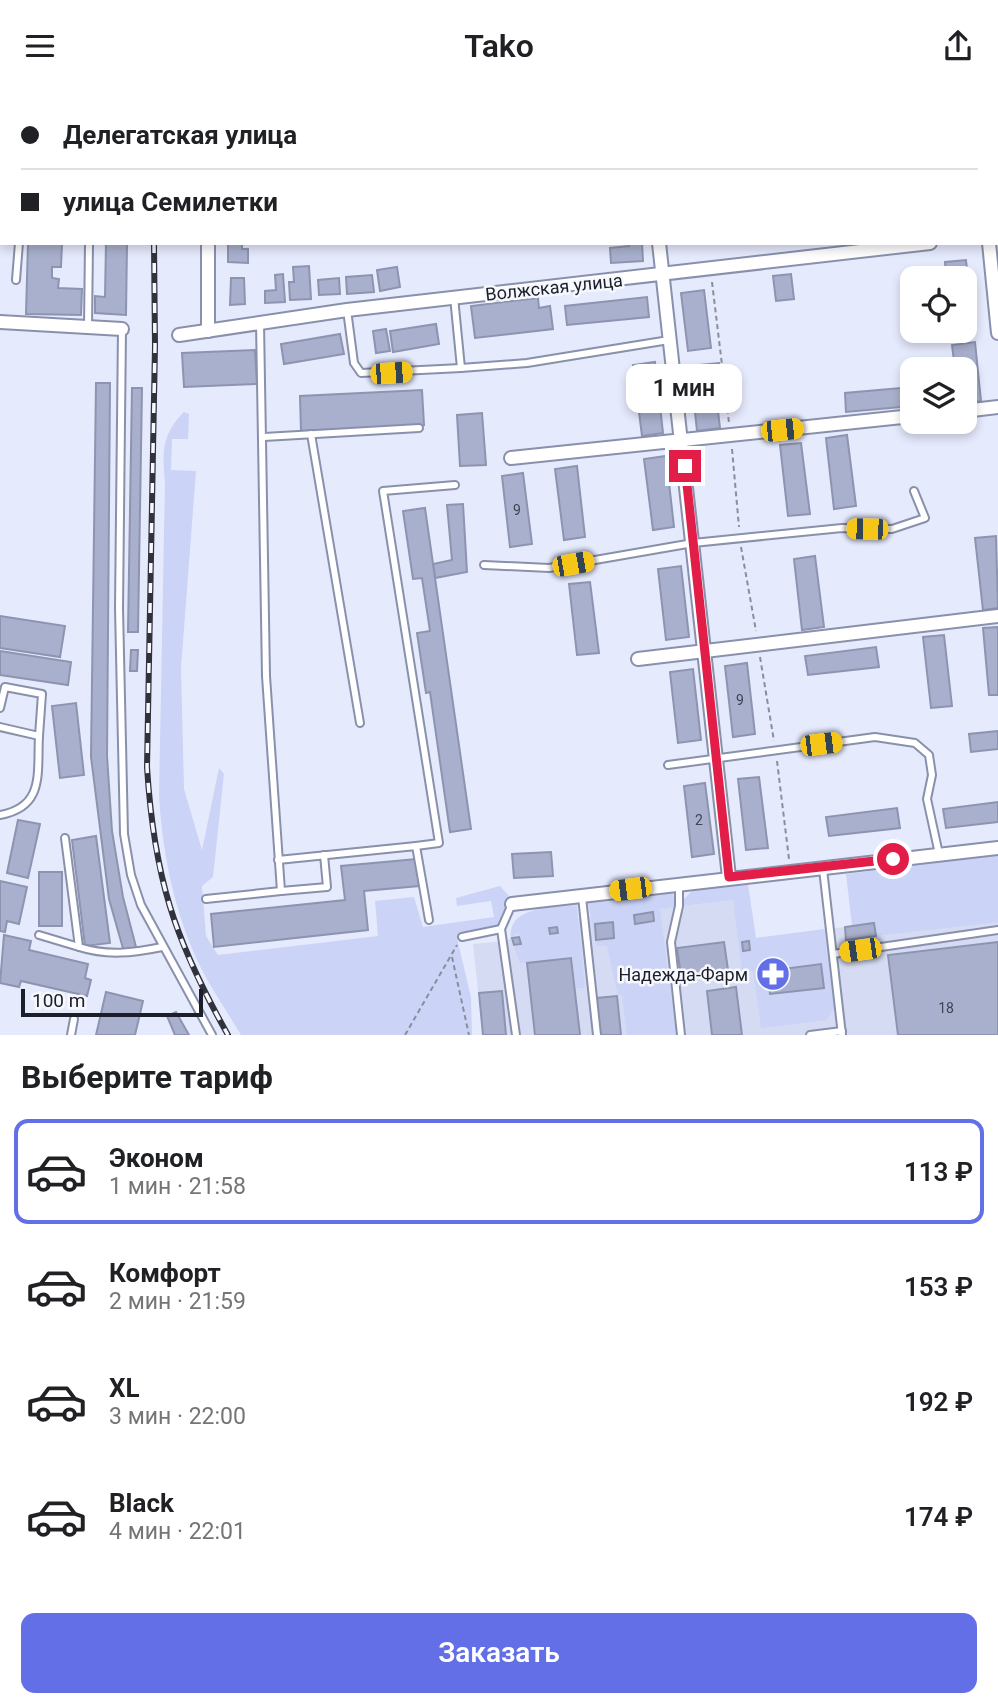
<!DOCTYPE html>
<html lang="ru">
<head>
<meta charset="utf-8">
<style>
  body { margin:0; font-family:Roboto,sans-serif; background:#f6f6f6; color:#202124; height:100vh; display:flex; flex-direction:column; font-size:26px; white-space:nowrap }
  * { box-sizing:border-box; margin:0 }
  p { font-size:23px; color:#757577 }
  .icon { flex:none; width:38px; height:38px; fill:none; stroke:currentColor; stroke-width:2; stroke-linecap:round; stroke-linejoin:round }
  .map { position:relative; height:944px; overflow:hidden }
  .side { display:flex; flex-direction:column; background:#fff; flex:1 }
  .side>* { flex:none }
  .top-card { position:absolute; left:0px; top:0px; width:999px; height:154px; box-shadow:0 4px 10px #0003; display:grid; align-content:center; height:154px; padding:0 21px; background:#fff }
  .tools { position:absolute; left:900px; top:175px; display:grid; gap:14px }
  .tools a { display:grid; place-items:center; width:77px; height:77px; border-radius:14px; background:#fff; box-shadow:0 4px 10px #0003; font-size:35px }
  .scale { position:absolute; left:21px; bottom:18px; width:182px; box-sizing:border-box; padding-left:7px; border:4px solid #1c1f29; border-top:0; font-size:19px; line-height:24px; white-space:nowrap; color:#1c1f29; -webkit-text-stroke:5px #f7f8fe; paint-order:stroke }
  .end { position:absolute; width:32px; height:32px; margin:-16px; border:9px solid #e11d48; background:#fff; box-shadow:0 0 0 4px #fff }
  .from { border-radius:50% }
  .bubble { position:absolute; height:49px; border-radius:14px; background:#fff; box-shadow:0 4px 10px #0003; font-size:23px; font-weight:600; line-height:49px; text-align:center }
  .car { position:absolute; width:21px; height:42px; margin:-21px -10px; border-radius:9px; box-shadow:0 0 5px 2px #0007; background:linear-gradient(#f5c518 24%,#345 0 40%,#f5c518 0 76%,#345 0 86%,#f5c518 0) }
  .top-card b { display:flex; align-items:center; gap:24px; height:66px; font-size:26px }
  .top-card b+b { border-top:2px solid #e0e0e0 }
  .top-card i { width:18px; height:18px; background:#202124 }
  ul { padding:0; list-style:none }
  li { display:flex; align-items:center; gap:21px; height:105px; margin:0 14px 10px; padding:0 7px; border:4px solid transparent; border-radius:14px }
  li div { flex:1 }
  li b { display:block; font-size:26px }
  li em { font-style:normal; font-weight:600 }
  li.current { border-color:#626fe7 }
  li>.icon { width:63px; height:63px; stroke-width:1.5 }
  h2 { padding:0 21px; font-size:32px; line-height:84px }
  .button { display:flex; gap:14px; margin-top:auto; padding:14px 21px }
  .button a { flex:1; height:80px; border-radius:14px; background:#626fe7; color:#fff; font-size:28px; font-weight:600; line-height:80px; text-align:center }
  header { display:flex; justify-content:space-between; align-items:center; height:91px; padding:0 21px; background:#fff; font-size:32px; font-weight:600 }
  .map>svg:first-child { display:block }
  .built { fill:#d5dbf2 }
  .green { fill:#cbd4f7; fill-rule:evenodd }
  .building { fill:#a9b0cd; stroke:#8d94b0; stroke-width:2 }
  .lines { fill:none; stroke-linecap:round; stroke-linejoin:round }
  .service-casing { stroke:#8990ac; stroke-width:10 }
  .minor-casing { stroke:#8990ac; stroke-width:16 }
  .path { stroke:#898d9c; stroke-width:2; stroke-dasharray:5 3.5; stroke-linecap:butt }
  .service { stroke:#fff; stroke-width:6 }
  .minor { stroke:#fff; stroke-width:12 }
  .rail-casing { stroke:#30333e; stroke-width:6 }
  .rail { stroke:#f7f8fe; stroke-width:3.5; stroke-dasharray:10; stroke-linecap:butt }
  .route { stroke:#e11d48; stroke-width:9 }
  .labels { text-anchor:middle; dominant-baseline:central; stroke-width:5; stroke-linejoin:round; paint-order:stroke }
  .number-label { font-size:14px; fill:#3f4352 }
  .street-label { font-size:18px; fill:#1c1f29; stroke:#f7f8fe }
  .poi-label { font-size:18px; fill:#1c1f29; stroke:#f7f8fe; text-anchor:end }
</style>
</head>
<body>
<header><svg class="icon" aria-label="menu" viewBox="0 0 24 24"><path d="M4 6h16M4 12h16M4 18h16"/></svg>Tako<svg class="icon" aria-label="share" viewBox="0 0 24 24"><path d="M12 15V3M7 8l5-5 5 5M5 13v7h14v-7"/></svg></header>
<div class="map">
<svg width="998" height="944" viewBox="0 0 998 944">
  <rect width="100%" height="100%" fill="#e6eafd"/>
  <polygon class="built" points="733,809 739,849 998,817 998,944 483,944 473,853 507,850 528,833"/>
  <g class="green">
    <path d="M184,321L189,323L188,348H172L171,379L196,380L181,577L184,698L202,759L219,677L224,683L213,786L202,795L206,845L218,864L378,845L375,810L414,806L423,836L494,826L491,810L457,815L456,807L500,795L509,805L507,818L498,835L457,847L471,906L472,944H241C225,917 205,889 193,860C172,810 162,758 159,704L165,391C162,361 162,343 184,321Z"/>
    <polygon points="998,764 998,831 876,845 874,833 852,835 846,783"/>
    <polygon points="748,793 756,847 824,838 834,917 827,929 761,937 753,880 742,881 733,809 683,815 684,808 693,799"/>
    <path d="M673,801L675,816L660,818L676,944H627L622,904H618L607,855H596L588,812ZM613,831L614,847L596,849L595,833Z"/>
    <path d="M577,814L585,897H576L572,866L520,872L514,856L521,854L519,841L511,847C508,814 554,817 577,814Z"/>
  </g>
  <g class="building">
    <polygon points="0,0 109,0 2,2 2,40"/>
    <polygon points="28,152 62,152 61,176 52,176 52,187 59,188 58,197 82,198 81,224 26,223"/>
    <polygon points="106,152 127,152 126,224 95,222 95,205 105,206"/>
    <polygon points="228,152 242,152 242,158 248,158 248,172 228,171"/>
    <polygon points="629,152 642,152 643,170 611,172 610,157 629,155"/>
    <polygon points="966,169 972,227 964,227 964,187 946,187 945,171"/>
    <polygon points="309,175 311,208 290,209 289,191 294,191 293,176"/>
    <polygon points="397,176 400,196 380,200 377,179"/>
    <polygon points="283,183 285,211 265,212 265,200 276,199 275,184"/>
    <polygon points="791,183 794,208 776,210 773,185"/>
    <polygon points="372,184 374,201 347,203 346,186"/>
    <polygon points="231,187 244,187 245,213 230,214"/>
    <polygon points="339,187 340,203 319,204 318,189"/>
    <polygon points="704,199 711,257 688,260 681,202"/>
    <polygon points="647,206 649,226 567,234 565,215"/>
    <polygon points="538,207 539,217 550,215 553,238 475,247 471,215"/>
    <polygon points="436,233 439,253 393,261 390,240"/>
    <polygon points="386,238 390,260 376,262 373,240"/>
    <polygon points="340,243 344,263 284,273 281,253"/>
    <polygon points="975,251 981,310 964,312 964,278 955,278 952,254"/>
    <polygon points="255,259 257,293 184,296 182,262"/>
    <polygon points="655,271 663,342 642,345 633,274"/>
    <polygon points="719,272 722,294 715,295 720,337 697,340 690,275"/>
    <polygon points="96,292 110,292 107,665 112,740 123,806 136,856 124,861 109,808 91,666"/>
    <polygon points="912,296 912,315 846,321 845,302"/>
    <polygon points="132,297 142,297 138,541 128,541"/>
    <polygon points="422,299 424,334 301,340 300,305"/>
    <polygon points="482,322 486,374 460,375 457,324"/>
    <polygon points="847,344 856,415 834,418 826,347"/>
    <polygon points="801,352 810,423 788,425 780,354"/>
    <polygon points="666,365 674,436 653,439 644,368"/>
    <polygon points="577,375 585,446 564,449 555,378"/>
    <polygon points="523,382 532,453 510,456 502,385"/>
    <polygon points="463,413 467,481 435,487 433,473 452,469 447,414"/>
    <polygon points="425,417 471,738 450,741 430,601 426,602 417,542 430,540 422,487 413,488 403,420"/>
    <polygon points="996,445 998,517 983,519 975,447"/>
    <polygon points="815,465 824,536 802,539 794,468"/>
    <polygon points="681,475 689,546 666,549 658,478"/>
    <polygon points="590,491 599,562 577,564 569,493"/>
    <polygon points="0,525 65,535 60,566 0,557"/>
    <polygon points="998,536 998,604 989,604 983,537"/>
    <polygon points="944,544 952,615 931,617 923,546"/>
    <polygon points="876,556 879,576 808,584 805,565"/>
    <polygon points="131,559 138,559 137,580 130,580"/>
    <polygon points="0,560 71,571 68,594 0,584"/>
    <polygon points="747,572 755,643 733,646 725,575"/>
    <polygon points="693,578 701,649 678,652 670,581"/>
    <polygon points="76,612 84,684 60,687 52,615"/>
    <polygon points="998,640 998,658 971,661 969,643"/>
    <polygon points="759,686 768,757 746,759 738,688"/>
    <polygon points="705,692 714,763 692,766 684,695"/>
    <polygon points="998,711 998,731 946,737 943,718"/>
    <polygon points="897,717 900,737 829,745 826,726"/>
    <polygon points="18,729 40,733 28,787 7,782"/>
    <polygon points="96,745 110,852 85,855 72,749"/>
    <polygon points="551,761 553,785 514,787 512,763"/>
    <polygon points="416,768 419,795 364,800 368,839 214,856 211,823 345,809 341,775"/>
    <rect x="39" y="781" width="23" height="54"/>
    <polygon points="0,790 27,796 19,833 7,830 5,841 0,840"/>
    <polygon points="653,821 654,830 635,833 634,824"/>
    <polygon points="613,831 614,847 596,849 595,833"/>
    <polygon points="874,832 876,845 846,849 845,836"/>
    <polygon points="557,836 558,842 550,843 549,837"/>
    <polygon points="4,844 31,850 29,859 88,873 85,887 91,889 87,905 21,890 19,896 0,892"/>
    <polygon points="519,846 521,853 514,854 512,847"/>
    <polygon points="749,850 750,859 743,860 742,851"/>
    <polygon points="724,851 728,879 681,885 677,857"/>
    <polygon points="998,851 998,944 898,944 888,864"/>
    <polygon points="571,867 580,944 535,944 527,872"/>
    <polygon points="821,873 824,897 770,903 767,880"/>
    <polygon points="736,896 742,944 712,944 707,900"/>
    <polygon points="502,900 506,944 483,944 479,902"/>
    <polygon points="106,901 143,910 135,944 96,944"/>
    <polygon points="617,905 621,944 601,944 595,921 598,921 597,907"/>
    <polygon points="176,921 189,944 175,944 167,925"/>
  </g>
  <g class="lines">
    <g class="service-casing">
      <g id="service">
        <polyline points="118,2 118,0"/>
        <polyline points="0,61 2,61"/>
        <polyline points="0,148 2,148"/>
        <polyline points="16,189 19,152"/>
        <polyline points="454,206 461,277 527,272 669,249"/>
        <polyline points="347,219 354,272 361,282 461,277"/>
        <polyline points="88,236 89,152"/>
        <polyline points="122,238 119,517 124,743 131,784 141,814 212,944"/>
        <polyline points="311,343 360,632"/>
        <polyline points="264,346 419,337"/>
        <polyline points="484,474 549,477 693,452 842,437 892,438 925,427 914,400"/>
        <polyline points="0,617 5,596 42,603 39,645"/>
        <path d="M0,636L39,645C37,682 45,716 0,724"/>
        <polyline points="668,674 875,646 915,652 929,664 932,684 927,708 939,763"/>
        <path d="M65,747L79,856C107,865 133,862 162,856"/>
        <polyline points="416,755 439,752 383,400 455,394"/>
        <polyline points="278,769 416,755 429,829"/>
        <polyline points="823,778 842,944"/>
        <polyline points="679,794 679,815 671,851 681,944"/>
        <polyline points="281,800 327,796 324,764"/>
        <polyline points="582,806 597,944"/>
        <polyline points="206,808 281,800 266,585 260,232"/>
        <polyline points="512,813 501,838 516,944"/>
        <polyline points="39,844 79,856"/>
        <polyline points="462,846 501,838"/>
        <polyline points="833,863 998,839"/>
        <polyline points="71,944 74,928"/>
        <polyline points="810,944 842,940"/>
      </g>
    </g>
    <g class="minor-casing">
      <g id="minor">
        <polyline points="207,0 207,2"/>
        <polyline points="641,0 642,2"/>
        <polyline points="968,0 968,2"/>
        <polyline points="887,2 902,0"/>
        <polyline points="208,152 208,240"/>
        <polyline points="659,152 729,786"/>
        <polyline points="989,152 998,242"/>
        <polyline points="0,231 122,238"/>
        <polyline points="179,244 347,219 930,152"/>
        <polyline points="964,320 998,316"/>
        <polyline points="511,367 912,325"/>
        <polyline points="638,568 998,525"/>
        <polyline points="512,813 998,757"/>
      </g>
    </g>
    <g class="path">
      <polyline points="712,191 729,332"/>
      <polyline points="732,358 739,436"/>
      <polyline points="741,456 756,540"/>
      <polyline points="760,566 774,650"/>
      <polyline points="777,670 789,768"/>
      <polyline points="452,866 469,944"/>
      <polyline points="405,944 457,854"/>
    </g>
    <use href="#service" class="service"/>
    <use href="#minor" class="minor"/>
    <g class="rail-casing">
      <g id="rail">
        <polyline points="160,2 160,0"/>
        <path d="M154,152L155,255L147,676C154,786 174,848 228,944"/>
      </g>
    </g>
    <use href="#rail" class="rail"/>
  </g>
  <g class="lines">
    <polyline class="route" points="685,375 729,786 893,768"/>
  </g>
  <defs>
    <g id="pharmacy-disc" transform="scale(1.75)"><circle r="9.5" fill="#626fe7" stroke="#f7f8fe"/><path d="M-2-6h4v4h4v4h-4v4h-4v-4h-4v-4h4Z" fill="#fff"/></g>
  </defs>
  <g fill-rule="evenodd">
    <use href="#pharmacy-disc" x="773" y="883"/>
  </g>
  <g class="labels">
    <g class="number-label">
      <text x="517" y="419">9</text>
      <text x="740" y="609">9</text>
      <text x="699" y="729">2</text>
      <text x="946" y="917">18</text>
    </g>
    <g class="street-label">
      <text transform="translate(554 196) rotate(-6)">Волжская улица</text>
    </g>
    <g class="poi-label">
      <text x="748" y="883">Надежда-Фарм</text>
    </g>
  </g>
</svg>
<div class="tools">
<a><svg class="icon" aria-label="locate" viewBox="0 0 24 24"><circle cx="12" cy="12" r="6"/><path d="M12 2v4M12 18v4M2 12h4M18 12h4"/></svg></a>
<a><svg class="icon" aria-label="layers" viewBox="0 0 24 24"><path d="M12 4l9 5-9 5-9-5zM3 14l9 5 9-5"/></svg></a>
</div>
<div class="scale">100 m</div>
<i class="end from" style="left:893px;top:768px"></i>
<i class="end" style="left:685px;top:375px"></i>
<div class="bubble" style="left:626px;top:273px;width:116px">1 мин</div>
<i class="car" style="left:391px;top:282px;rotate:86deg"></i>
<i class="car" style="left:782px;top:339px;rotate:84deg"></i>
<i class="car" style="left:867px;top:438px;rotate:271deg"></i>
<i class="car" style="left:573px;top:473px;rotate:80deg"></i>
<i class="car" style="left:821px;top:653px;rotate:83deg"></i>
<i class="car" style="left:630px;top:798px;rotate:263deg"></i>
<i class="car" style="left:860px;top:859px;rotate:262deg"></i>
<div class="top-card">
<b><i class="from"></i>Делегатская улица</b>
<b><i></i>улица Семилетки</b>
</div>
</div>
<section class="side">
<h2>Выберите тариф</h2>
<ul>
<li class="current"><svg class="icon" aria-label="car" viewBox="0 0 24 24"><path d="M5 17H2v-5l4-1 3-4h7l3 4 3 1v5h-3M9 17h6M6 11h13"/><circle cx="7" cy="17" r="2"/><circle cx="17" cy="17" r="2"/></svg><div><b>Эконом</b><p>1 мин · 21:58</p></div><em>113 ₽</em></li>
<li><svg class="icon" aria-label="car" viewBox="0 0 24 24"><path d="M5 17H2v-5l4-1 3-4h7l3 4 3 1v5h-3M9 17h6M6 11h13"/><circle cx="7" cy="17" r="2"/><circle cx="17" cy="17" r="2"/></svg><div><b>Комфорт</b><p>2 мин · 21:59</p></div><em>153 ₽</em></li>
<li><svg class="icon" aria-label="car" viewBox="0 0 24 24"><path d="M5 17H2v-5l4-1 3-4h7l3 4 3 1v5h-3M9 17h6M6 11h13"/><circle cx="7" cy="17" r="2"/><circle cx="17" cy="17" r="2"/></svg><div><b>XL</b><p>3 мин · 22:00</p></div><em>192 ₽</em></li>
<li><svg class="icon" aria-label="car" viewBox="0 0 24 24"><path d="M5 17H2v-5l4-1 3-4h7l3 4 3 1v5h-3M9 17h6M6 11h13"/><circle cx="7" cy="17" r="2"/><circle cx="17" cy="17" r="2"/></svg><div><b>Black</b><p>4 мин · 22:01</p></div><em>174 ₽</em></li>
</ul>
<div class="button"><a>Заказать</a></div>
</section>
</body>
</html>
